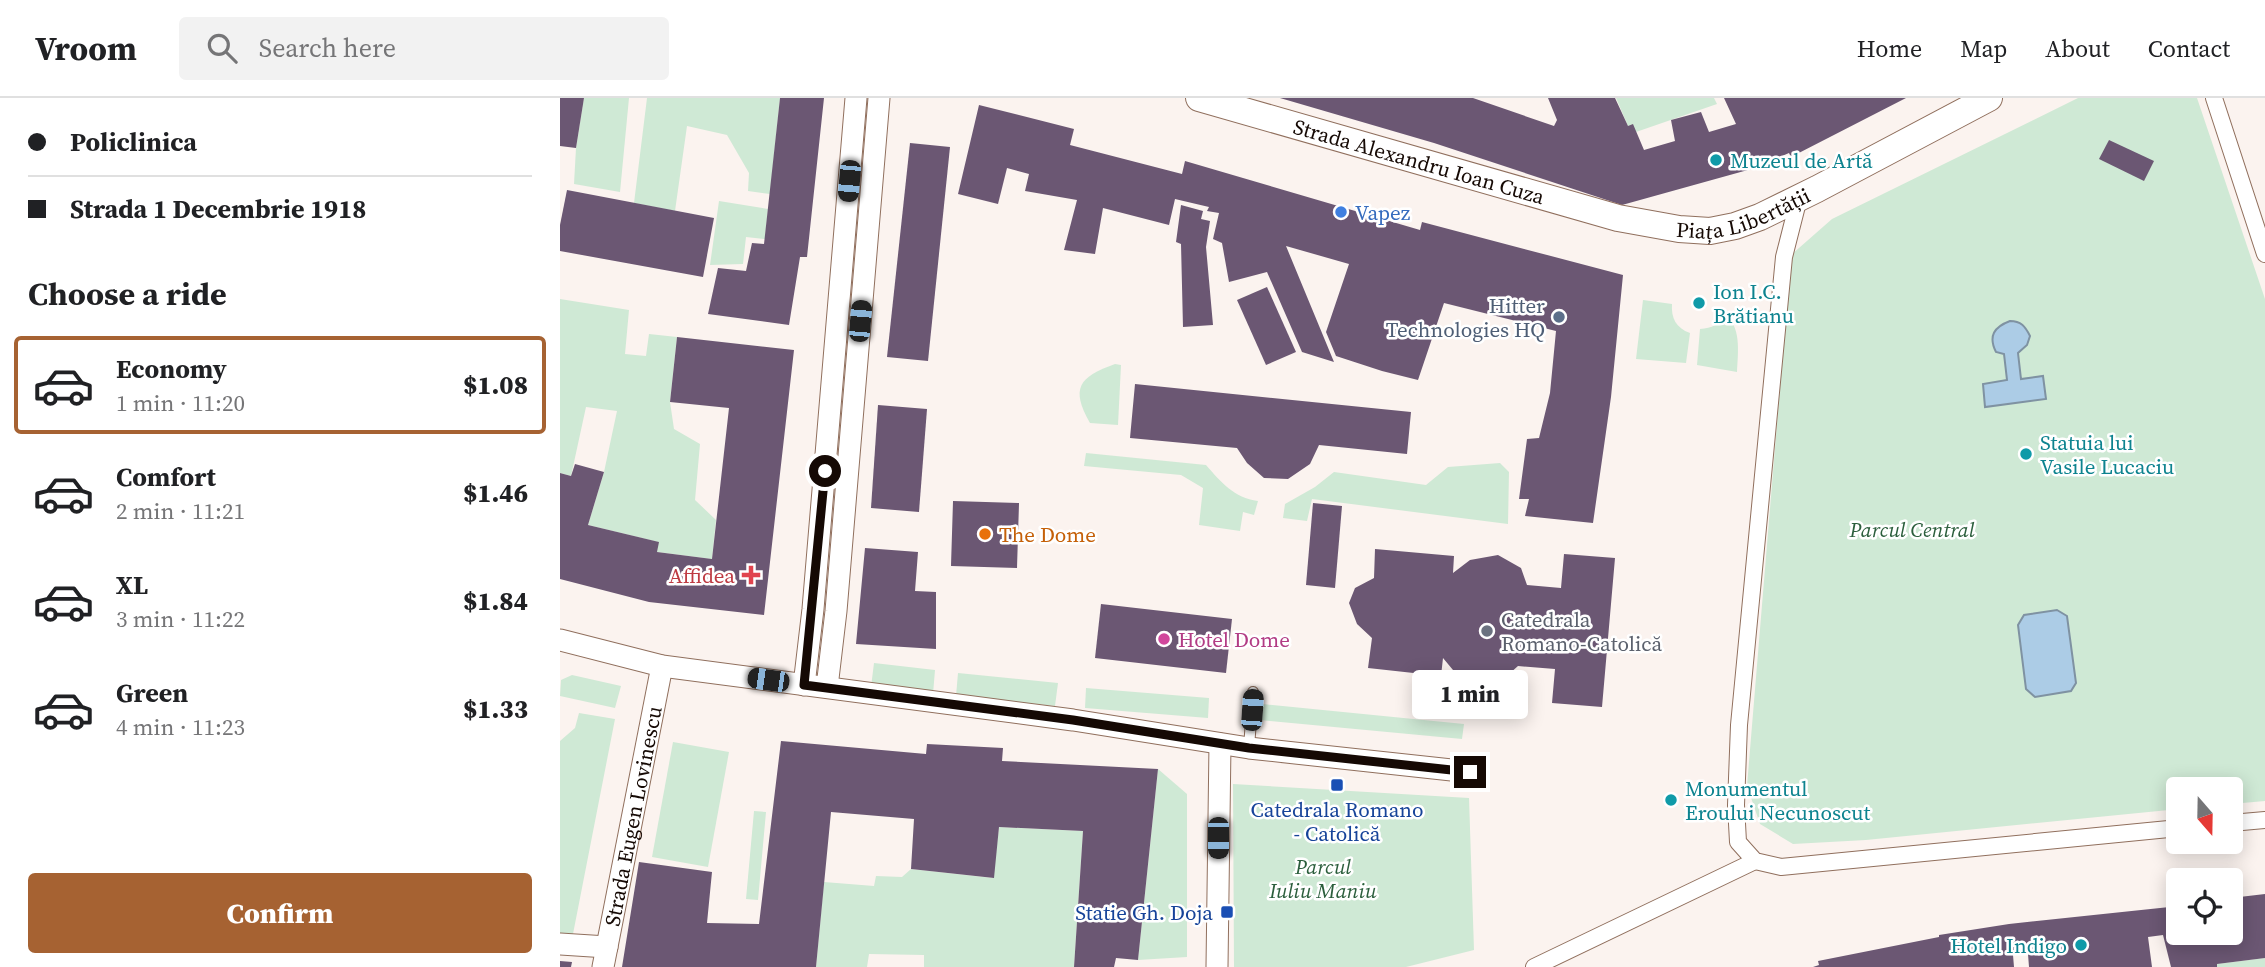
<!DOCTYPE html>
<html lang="en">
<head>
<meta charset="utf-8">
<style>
  body { margin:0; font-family:"Source Serif 4",serif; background:#f2f2f2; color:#202124; height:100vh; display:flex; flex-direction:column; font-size:26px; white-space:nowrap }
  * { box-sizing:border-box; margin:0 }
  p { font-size:23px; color:#757577 }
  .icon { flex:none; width:38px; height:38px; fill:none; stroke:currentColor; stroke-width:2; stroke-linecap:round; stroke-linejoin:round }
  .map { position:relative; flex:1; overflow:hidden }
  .side { display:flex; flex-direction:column; background:#fff; width:560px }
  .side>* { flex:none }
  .banner { display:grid; align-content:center; height:154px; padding:0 28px; background:#fff }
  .needle { width:46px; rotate:160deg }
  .buttons { position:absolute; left:1606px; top:679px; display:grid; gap:14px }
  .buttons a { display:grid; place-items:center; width:77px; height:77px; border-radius:7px; background:#fff; box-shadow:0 4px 18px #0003; font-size:35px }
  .end { position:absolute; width:32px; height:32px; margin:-16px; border:9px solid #150904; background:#fff; box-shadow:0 0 0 4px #fff }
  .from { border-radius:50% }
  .bubble { position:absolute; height:49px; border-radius:7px; background:#fff; box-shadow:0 4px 18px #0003; font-size:23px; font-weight:800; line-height:49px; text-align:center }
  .car { position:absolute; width:21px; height:42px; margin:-21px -10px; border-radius:9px; box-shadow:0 0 5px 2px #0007; background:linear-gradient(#222 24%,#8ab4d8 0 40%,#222 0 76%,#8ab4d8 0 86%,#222 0) }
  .banner b { display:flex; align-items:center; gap:24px; height:66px; font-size:26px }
  .banner b+b { border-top:2px solid #e0e0e0 }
  .banner i { width:18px; height:18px; background:#202124 }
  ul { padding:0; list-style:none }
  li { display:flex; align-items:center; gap:21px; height:98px; margin:0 14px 10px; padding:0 14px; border:4px solid transparent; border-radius:7px }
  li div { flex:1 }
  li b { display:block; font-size:26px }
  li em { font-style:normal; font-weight:800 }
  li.selected { border-color:#a66232 }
  li>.icon { width:63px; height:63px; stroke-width:1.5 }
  h2 { padding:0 28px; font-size:32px; line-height:84px }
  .action { display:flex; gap:14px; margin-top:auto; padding:14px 28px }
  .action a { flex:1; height:80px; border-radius:7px; background:#a66232; color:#fff; font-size:28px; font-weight:800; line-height:80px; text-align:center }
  header { display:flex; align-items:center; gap:42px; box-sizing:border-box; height:98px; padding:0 35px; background:#fff; border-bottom:2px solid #e0e0e0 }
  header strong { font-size:33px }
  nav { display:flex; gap:38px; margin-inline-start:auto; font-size:24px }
  .search { width:490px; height:63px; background:#f2f2f2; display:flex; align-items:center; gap:18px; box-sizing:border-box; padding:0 24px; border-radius:7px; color:#757577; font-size:26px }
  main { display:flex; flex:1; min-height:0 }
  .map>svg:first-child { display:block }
  .green { fill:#cfe9d5; fill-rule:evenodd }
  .water { fill:#accce6; stroke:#7f92a2; stroke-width:2 }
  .building { fill:#6b5773 }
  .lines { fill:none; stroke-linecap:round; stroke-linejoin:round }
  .service-casing { stroke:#906f5d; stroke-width:12 }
  .pedestrian-casing { stroke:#906f5d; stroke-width:18 }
  .minor-casing { stroke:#906f5d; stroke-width:23 }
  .tertiary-casing { stroke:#906f5d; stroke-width:28 }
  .service { stroke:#fff; stroke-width:10 }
  .pedestrian { stroke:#fff; stroke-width:16 }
  .minor { stroke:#fff; stroke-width:21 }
  .tertiary { stroke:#fff; stroke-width:26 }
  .route { stroke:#150904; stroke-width:9 }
  .culture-dot { fill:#0f9aa8; stroke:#fff; stroke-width:2.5 }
  .shop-dot { fill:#3f7fe0; stroke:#fff; stroke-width:2.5 }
  .service-dot { fill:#5c6f8a; stroke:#fff; stroke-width:2.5 }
  .food-dot { fill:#e8710a; stroke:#fff; stroke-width:2.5 }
  .health-dot { fill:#e0444e; stroke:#fff; stroke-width:2.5 }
  .worship-dot { fill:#6b7280; stroke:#fff; stroke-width:2.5 }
  .hotel-dot { fill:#d1479c; stroke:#fff; stroke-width:2.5 }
  .transit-dot { fill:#1a4fb4; stroke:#fff; stroke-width:2.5 }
  .labels { text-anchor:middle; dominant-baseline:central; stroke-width:5; stroke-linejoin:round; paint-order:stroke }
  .culture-label { font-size:21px; fill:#0d838f; stroke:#fff; text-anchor:start }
  .street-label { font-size:21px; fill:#150904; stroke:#fff }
  .shop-label { font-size:21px; fill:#366cbe; stroke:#fff; text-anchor:start }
  .service-label { font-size:21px; fill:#4e5e75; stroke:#fff; text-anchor:end }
  .park-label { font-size:21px; font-style:italic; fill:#2b5e3c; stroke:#fff }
  .food-label { font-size:21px; fill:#c56008; stroke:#fff; text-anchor:start }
  .health-label { font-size:21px; fill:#be3a42; stroke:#fff; text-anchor:end }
  .worship-label { font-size:21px; fill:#5b616d; stroke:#fff; text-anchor:start }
  .hotel-label { font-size:21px; fill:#b23c85; stroke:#fff; text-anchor:start }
  .transit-label { font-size:21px; fill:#164399; stroke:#fff }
</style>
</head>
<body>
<header>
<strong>Vroom</strong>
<div class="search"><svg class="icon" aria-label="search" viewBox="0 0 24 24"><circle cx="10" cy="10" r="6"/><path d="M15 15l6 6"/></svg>Search here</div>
<nav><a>Home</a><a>Map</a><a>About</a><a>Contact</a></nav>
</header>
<main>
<section class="side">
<div class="banner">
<b><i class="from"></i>Policlinica</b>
<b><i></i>Strada 1 Decembrie 1918</b>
</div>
<h2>Choose a ride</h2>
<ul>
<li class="selected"><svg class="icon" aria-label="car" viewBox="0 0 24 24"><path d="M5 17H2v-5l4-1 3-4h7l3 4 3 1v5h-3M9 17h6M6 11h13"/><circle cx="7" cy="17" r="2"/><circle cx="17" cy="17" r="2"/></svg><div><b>Economy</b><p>1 min · 11:20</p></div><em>$1.08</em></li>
<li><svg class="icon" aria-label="car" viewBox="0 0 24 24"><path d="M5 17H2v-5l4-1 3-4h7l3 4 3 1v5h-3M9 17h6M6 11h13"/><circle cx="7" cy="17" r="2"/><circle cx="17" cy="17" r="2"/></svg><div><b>Comfort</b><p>2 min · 11:21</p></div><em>$1.46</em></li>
<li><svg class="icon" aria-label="car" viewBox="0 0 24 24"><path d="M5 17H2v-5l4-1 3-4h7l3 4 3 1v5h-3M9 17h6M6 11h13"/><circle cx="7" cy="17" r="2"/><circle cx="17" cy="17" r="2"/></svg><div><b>XL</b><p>3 min · 11:22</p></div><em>$1.84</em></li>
<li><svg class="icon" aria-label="car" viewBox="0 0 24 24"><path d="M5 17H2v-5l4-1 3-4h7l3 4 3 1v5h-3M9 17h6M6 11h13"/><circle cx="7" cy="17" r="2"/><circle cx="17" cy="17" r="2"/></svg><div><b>Green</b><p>4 min · 11:23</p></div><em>$1.33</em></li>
</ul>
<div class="action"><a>Confirm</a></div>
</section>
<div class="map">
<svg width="1705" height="869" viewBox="0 0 1705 869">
  <rect width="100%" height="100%" fill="#fbf3ef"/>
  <g class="green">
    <polygon points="24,0 69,0 60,94 14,86 16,50"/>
    <polygon points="87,0 220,0 210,96 188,93 189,75 167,37 127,28 115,113 74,105"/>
    <polygon points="1056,0 1154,0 1157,6 1076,34 1068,28"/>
    <path d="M1518,0H1637L1705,201V703L1671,706V691H1619V711L1306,742L1233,746L1200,726L1187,688L1231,157L1272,121ZM1458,255L1461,281L1447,283L1444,256Z"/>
    <polygon points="159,103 208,111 205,141 186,139 183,166 150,167"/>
    <polygon points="0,201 69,212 65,256 86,258 89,236 117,239 110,304 114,331 140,346 135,402 156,422 152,461 97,454 98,444 28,427 44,374 57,313 26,309 11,378 0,375"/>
    <path d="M1083,202L1112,206C1111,220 1116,230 1130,235L1126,265L1076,261Z"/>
    <path d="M1163,215C1182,227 1178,254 1177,274L1137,267L1140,231C1152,230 1160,227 1163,215Z"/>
    <path d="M555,266L561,267L558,327L530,325C510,290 519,279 555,266Z"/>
    <path d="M526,355L646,367C661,384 674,400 698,403L694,417L683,414L680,433L639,427L643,390L621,377L524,368Z"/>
    <polygon points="940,365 949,374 948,426 752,401 747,423 723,420 725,406 755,389 774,374 866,387 888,369"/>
    <polygon points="314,565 375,572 373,596 311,589"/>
    <polygon points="398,575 498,585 495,608 396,598"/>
    <polygon points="12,577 61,588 55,610 0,598 1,582"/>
    <polygon points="526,590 649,600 648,620 525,610"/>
    <polygon points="702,606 904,626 902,641 700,622"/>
    <polygon points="19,615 55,621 13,836 0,836 0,643 15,630"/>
    <polygon points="113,644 169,654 148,769 92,759"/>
    <polygon points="598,671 627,696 627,859 578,862"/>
    <polygon points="673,686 909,700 914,852 846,869 674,869"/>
    <polygon points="194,713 206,714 198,802 186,801"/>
    <polygon points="439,729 523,733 514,869 364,869 364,857 309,856 307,869 256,869 264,784 314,788 316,778 342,779 351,771 433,780"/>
    <polygon points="1705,860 1705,869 1657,869 1657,866"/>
  </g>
  <g class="water">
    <path d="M1450,223C1461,223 1465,228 1470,238L1467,247L1458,255L1461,281L1483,278L1486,301L1425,309L1423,286L1447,282L1444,256L1436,254C1428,238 1434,229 1450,223Z"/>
    <polygon points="1497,512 1507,518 1516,585 1511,593 1475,599 1466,591 1458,527 1464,517"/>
  </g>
  <g class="building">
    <polygon points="0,0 24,0 16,50 0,48"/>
    <polygon points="220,0 264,0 247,159 240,159 229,227 148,216 158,170 186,173 192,145 204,146"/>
    <polygon points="720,0 913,0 994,28 997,22 988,0 1055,0 1068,28 1073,26 1084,52 1115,43 1111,22 1141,14 1149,34 1176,26 1164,0 1346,0 1231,59 1229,55 1195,70 1062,107 874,45"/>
    <polygon points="419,7 514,31 510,47 622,76 625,63 860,132 862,124 1063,177 1051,299 1033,425 965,418 969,401 959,401 967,341 979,340 990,295 996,233 884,205 858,282 822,273 776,258 766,234 789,166 726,148 774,264 742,254 707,174 669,184 662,145 653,141 659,115 647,113 649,109 615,101 609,127 543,110 535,156 504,152 517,102 465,93 469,76 447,70 438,106 398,96"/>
    <polygon points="1549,42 1594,63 1584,83 1539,61"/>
    <polygon points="350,45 390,49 368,263 327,259"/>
    <polygon points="7,92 154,120 143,179 0,153 0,127"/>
    <polygon points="621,107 643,113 641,121 650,123 646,149 653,227 623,229 621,146 616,144"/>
    <polygon points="707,189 736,254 706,267 677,202"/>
    <polygon points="117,239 234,252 204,517 89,504 0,481 0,375 11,378 15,366 44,374 28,427 99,444 97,454 152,461 169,310 110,304"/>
    <polygon points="575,286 851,314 847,356 759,347 750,366 728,381 704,380 687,365 677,350 570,340"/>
    <polygon points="318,307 367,311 359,414 311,410"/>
    <polygon points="393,403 459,405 457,470 391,468"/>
    <polygon points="753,405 782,408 775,490 746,487"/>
    <polygon points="305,450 358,454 355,493 376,494 376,551 296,546"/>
    <polygon points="815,451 894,458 893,475 910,462 938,457 961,470 967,487 1001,490 1004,456 1055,460 1042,609 992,605 995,571 958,568 939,585 909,584 893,572 883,560 881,578 808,570 812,540 797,526 789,505 795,490 814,480"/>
    <polygon points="541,506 672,521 666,575 535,560"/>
    <polygon points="221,643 366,656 367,646 443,650 442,663 598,671 578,862 556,860 554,869 514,869 523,733 439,729 434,780 351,771 354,721 271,714 256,869 62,869 79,764 152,774 147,825 199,826"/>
    <polygon points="1705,796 1705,860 1657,866 1657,869 1611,869 1603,837 1588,839 1592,869 1469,869 1468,856 1453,857 1454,869 1253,869 1259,867 1258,863 1379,839 1379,837 1449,826 1619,808 1619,835 1671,835 1671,800"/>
    <polygon points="0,863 12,864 11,869 0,869"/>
  </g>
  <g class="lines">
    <g class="service-casing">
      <polyline id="service" points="689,650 693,594"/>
    </g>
    <g class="pedestrian-casing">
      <g id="pedestrian">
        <polyline points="1654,0 1705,156"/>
        <polyline points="1239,100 1224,159 1179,627 1176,707 1178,744 1195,763 1221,769 1619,730"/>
        <polyline points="1671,725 1705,722"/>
        <polyline points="974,869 1195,763"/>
      </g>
    </g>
    <g class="minor-casing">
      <g id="minor">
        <polyline points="0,542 102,568 513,622 689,650 910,674"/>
        <polyline points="244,587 253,511 296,0"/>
        <polyline points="267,589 276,513 319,0"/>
        <polyline points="0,846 47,849"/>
        <path id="s1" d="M43,869L102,568"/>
        <polyline points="657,869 660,646"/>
      </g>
    </g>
    <g class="tertiary-casing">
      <g id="tertiary">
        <path id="s2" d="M639,0L1058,120L1119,131L1150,133L1175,128L1200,119L1257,91L1429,0"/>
      </g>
    </g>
    <use href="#service" class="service"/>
    <use href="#pedestrian" class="pedestrian"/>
    <use href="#minor" class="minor"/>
    <use href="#tertiary" class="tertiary"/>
  </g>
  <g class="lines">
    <polyline class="route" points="265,373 244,587 513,622 689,650 910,674"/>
  </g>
  <g class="culture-dot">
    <circle cx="1156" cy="62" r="7"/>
    <circle cx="1139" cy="205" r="7"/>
    <circle cx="1466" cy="356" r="7"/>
    <circle cx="1111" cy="702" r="7"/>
    <circle cx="1521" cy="847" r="7"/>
  </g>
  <circle class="shop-dot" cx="781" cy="114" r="7"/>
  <circle class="service-dot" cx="999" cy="219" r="7"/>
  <circle class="food-dot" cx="425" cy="436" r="7"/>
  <path class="health-dot" d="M187.5 466.5h7v7h7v7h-7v7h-7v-7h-7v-7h7z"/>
  <circle class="worship-dot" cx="927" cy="533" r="7"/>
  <circle class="hotel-dot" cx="604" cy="541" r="7"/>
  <g class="transit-dot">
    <rect x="770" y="680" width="14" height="14" rx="3.5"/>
    <rect x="660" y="807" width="14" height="14" rx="3.5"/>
  </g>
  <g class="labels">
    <g class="culture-label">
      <text x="1170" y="62">Muzeul de Artă</text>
      <text x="1153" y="193">Ion I.C.<tspan x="1153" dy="24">Brătianu</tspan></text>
      <text x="1480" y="344">Statuia lui<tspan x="1480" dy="24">Vasile Lucaciu</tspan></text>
      <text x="1125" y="690">Monumentul<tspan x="1125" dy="24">Eroului Necunoscut</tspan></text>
      <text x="1507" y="847" text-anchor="end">Hotel Indigo</text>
    </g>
    <g class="street-label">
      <text stroke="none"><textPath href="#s2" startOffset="229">Strada Alexandru Ioan Cuza</textPath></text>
      <text stroke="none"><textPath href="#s2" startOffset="565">Piața Libertății</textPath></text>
      <text stroke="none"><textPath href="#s1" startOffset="154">Strada Eugen Lovinescu</textPath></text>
    </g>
    <g class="shop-label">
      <text x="795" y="114">Vapez</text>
    </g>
    <g class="service-label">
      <text x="985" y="207">Hitter<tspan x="985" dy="24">Technologies HQ</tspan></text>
    </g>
    <g class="park-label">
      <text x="1352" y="431">Parcul Central</text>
      <text x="763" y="768">Parcul<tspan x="763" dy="24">Iuliu Maniu</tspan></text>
    </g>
    <g class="food-label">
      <text x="439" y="436">The Dome</text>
    </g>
    <g class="health-label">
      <text x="175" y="477">Affidea</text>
    </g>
    <g class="worship-label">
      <text x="941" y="521">Catedrala<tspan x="941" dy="24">Romano-Catolică</tspan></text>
    </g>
    <g class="hotel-label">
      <text x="618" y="541">Hotel Dome</text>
    </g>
    <g class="transit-label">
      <text x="777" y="711">Catedrala Romano<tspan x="777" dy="24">- Catolică</tspan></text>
      <text x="653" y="814" text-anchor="end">Statie Gh. Doja</text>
    </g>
  </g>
</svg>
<div class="buttons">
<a><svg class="needle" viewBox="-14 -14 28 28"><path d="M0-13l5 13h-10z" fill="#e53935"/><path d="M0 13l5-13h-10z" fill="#757577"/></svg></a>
<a><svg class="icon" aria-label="locate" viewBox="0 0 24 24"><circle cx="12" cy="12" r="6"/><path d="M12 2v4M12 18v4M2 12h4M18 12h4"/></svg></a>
</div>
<i class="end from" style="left:265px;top:373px"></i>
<i class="end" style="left:910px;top:674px"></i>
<div class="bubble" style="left:852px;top:572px;width:116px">1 min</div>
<i class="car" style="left:289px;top:83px;rotate:185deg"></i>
<i class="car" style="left:300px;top:223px;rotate:5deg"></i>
<i class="car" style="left:208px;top:582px;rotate:278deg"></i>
<i class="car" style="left:692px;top:612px;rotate:4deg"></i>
<i class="car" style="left:658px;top:740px;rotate:180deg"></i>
</div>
</main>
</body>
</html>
